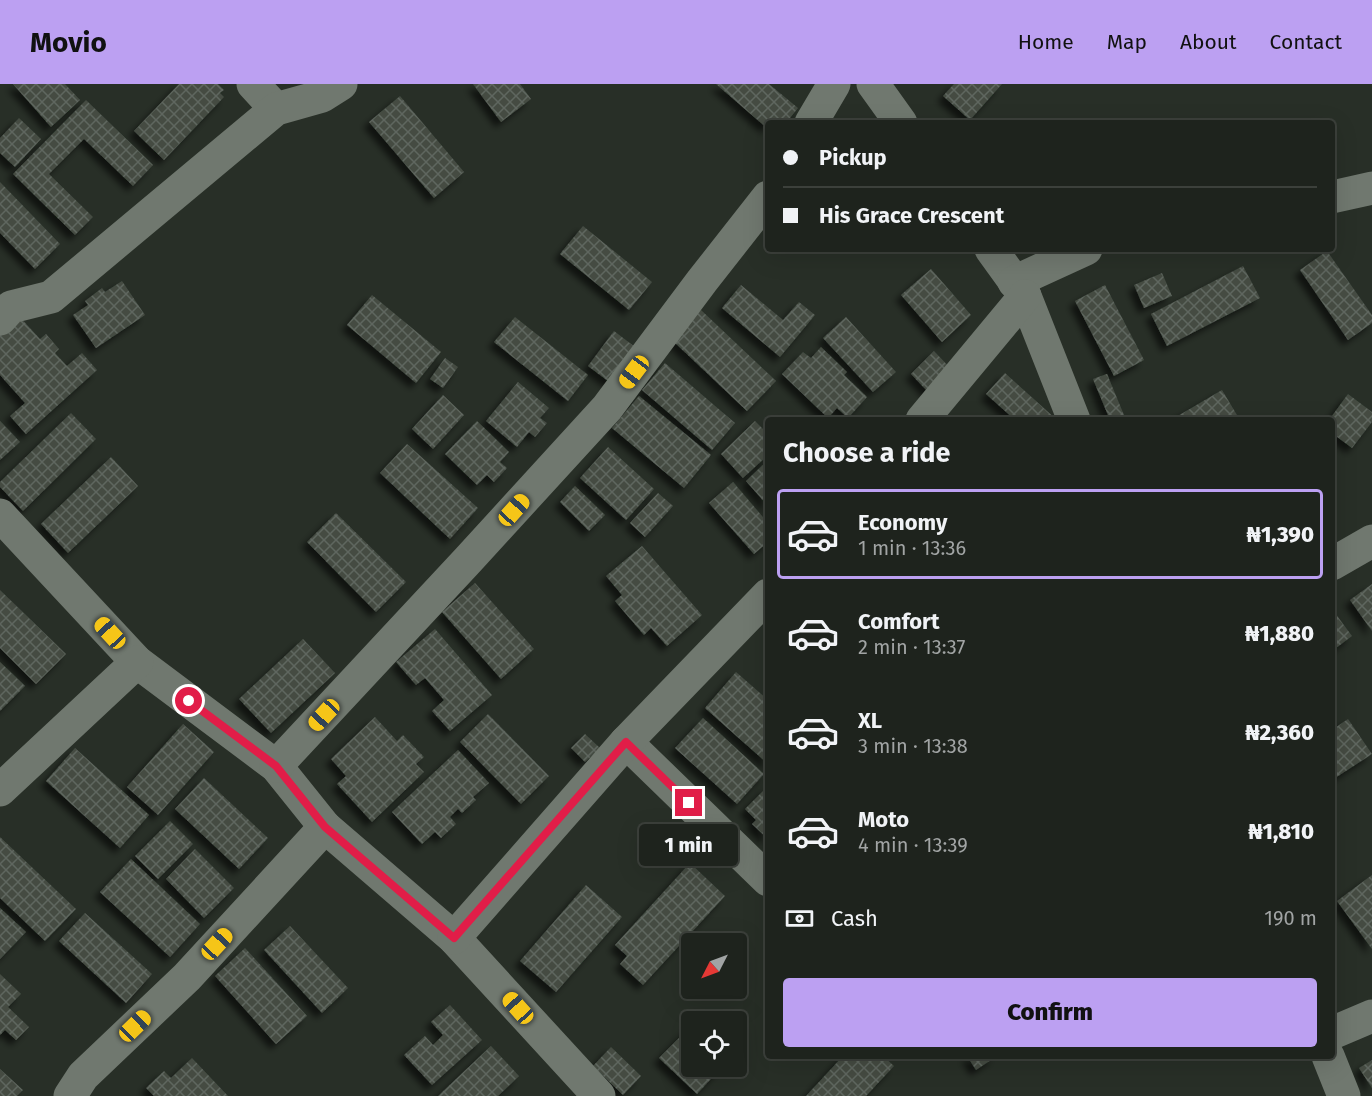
<!DOCTYPE html>
<html lang="en">
<head>
<meta charset="utf-8">
<style>
  body { margin:0; font-family:"Fira Sans",sans-serif; background:#2b2f2a; color:#f1f3f6; height:100vh; display:flex; flex-direction:column; font-size:22px; white-space:nowrap }
  * { box-sizing:border-box; margin:0 }
  p { font-size:20px; color:#a1a4a4 }
  .icon { flex:none; width:33px; height:33px; fill:none; stroke:currentColor; stroke-width:2; stroke-linecap:round; stroke-linejoin:round }
  .map { position:relative; flex:1; overflow:hidden }
  .drawer { position:absolute; left:765px; top:333px; width:570px; height:642px; display:flex; flex-direction:column; background:#1e231d; border-radius:6px; box-shadow:0 6px 24px #0002,0 0 0 2px #3c403b }
  .drawer>* { flex:none }
  .hud { position:absolute; left:765px; top:36px; width:570px; height:132px; border-radius:6px; box-shadow:0 6px 24px #0002,0 0 0 2px #3c403b; display:grid; align-content:center; height:132px; padding:0 18px; background:#1e231d }
  .needle { width:39px; rotate:228deg }
  .controls { position:absolute; left:681px; top:849px; display:grid; gap:12px }
  .controls a { display:grid; place-items:center; width:66px; height:66px; border-radius:6px; background:#1e231d; box-shadow:0 6px 24px #0002,0 0 0 2px #3c403b; font-size:30px }
  .end { position:absolute; width:27px; height:27px; margin:-14px; border:8px solid #e11d48; background:#fff; box-shadow:0 0 0 3px #fff }
  .from { border-radius:50% }
  .bubble { position:absolute; height:42px; border-radius:6px; background:#1e231d; box-shadow:0 6px 24px #0002,0 0 0 2px #3c403b; font-size:20px; font-weight:800; line-height:42px; text-align:center }
  .car { position:absolute; width:18px; height:36px; margin:-18px -9px; border-radius:8px; box-shadow:0 0 4px 2px #0007; background:linear-gradient(#f5c518 24%,#345 0 40%,#f5c518 0 76%,#345 0 86%,#f5c518 0) }
  .hud b { display:flex; align-items:center; gap:21px; height:57px; font-size:22px }
  .hud b+b { border-top:2px solid #3c403b }
  .hud i { width:15px; height:15px; background:#f1f3f6 }
  ul { padding:0; list-style:none }
  li { display:flex; align-items:center; gap:18px; height:90px; margin:0 12px 9px; padding:0 6px; border:3px solid transparent; border-radius:6px }
  li div { flex:1 }
  li b { display:block; font-size:22px }
  li em { font-style:normal; font-weight:800 }
  li.selected { border-color:#bca0f2 }
  li>.icon { width:54px; height:54px; stroke-width:1.5 }
  h2 { padding:0 18px; font-size:27px; line-height:72px }
  .pay { display:flex; align-items:center; gap:15px; height:66px; padding:0 18px; font-size:22px }
  .pay p { margin-inline-start:auto }
  .action { display:flex; gap:12px; margin-top:auto; padding:12px 18px }
  .action a { flex:1; height:69px; border-radius:6px; background:#bca0f2; color:#111; font-size:24px; font-weight:800; line-height:69px; text-align:center }
  header { display:flex; align-items:center; gap:36px; box-sizing:border-box; height:84px; padding:0 30px; background:#bca0f2; color:#111 }
  header strong { font-size:28px }
  nav { display:flex; gap:33px; margin-inline-start:auto; font-size:21px }
  .map>svg:first-child { display:block }
  .building { fill:url(#building-cross-hatch); filter:url(#shadow) }
  .lines { fill:none; stroke-linecap:round; stroke-linejoin:round }
  .minor { stroke:#70786f; stroke-width:33 }
  .route { stroke:#e11d48; stroke-width:8 }
</style>
</head>
<body>
<header>
<strong>Movio</strong>
<nav><a>Home</a><a>Map</a><a>About</a><a>Contact</a></nav>
</header>
<div class="map">
<svg width="1372" height="1012" viewBox="0 0 1372 1012">
  <defs>
    <pattern id="building-cross-hatch" width="8" height="8" patternUnits="userSpaceOnUse" patternTransform="scale(1.5)"><rect width="8" height="8" fill="#444c43"/><path d="M0 0l8 8M0 8l8-8" fill="none" stroke="#5f665e"/></pattern>
    <filter id="shadow"><feDropShadow dx="-5.5" dy="5.5" stdDeviation="3" flood-color="#0009"/></filter>
  </defs>
  <rect width="100%" height="100%" fill="#282f27"/>
  <g class="building">
    <polygon points="13,0 65,0 80,16 51,43"/>
    <polygon points="179,0 218,0 224,6 220,9 224,13 164,76 134,47"/>
    <polygon points="473,0 520,0 531,15 501,38"/>
    <polygon points="716,0 769,0 798,24 786,39 768,39 768,45"/>
    <polygon points="954,0 1002,0 970,36 943,12"/>
    <polygon points="400,12 464,88 434,114 369,38"/>
    <polygon points="86,16 153,81 133,102 84,55 49,90 93,133 75,151 13,90"/>
    <polygon points="19,34 41,55 15,83 0,69 0,54"/>
    <polygon points="0,98 60,160 35,185 0,149"/>
    <polygon points="583,142 652,198 629,226 560,170"/>
    <polygon points="1327,167 1372,231 1372,239 1348,256 1300,186"/>
    <polygon points="1243,182 1260,214 1167,262 1151,230"/>
    <polygon points="931,185 971,231 942,258 901,211"/>
    <polygon points="1162,189 1172,212 1144,224 1134,201"/>
    <polygon points="122,197 145,231 96,264 73,231 88,221 85,217 102,204 105,208"/>
    <polygon points="741,201 783,236 799,218 815,231 780,273 722,224"/>
    <polygon points="1105,201 1144,276 1114,292 1075,217"/>
    <polygon points="372,211 441,268 416,299 347,241"/>
    <polygon points="701,226 776,297 747,327 672,256"/>
    <polygon points="19,232 40,255 46,250 59,265 55,269 67,282 82,269 97,286 26,350 10,332 25,319 0,291 0,249"/>
    <polygon points="515,233 588,291 568,317 494,258"/>
    <polygon points="846,233 896,288 873,308 823,254"/>
    <polygon points="614,247 639,266 612,300 588,282"/>
    <polygon points="821,263 847,288 844,291 867,313 848,334 837,324 828,334 782,290 803,268 811,274"/>
    <polygon points="934,267 953,287 930,310 911,290"/>
    <polygon points="445,274 458,283 443,304 430,295"/>
    <polygon points="665,279 735,339 712,366 642,306"/>
    <polygon points="1005,289 1057,336 1015,336 986,310"/>
    <polygon points="1107,290 1124,331 1112,336 1110,336 1093,295"/>
    <polygon points="518,298 549,324 540,334 547,339 535,353 529,348 517,363 486,337"/>
    <polygon points="1222,306 1240,336 1171,336"/>
    <polygon points="1348,310 1372,328 1372,338 1352,364 1332,349 1332,336 1329,336"/>
    <polygon points="443,311 464,331 433,365 412,345"/>
    <polygon points="639,312 711,371 684,404 612,344"/>
    <polygon points="71,329 96,355 23,427 0,403 0,398"/>
    <polygon points="0,337 20,358 0,376"/>
    <polygon points="477,337 509,368 500,378 507,384 494,398 487,391 477,401 445,370"/>
    <polygon points="755,337 768,350 768,371 743,394 721,370"/>
    <polygon points="407,360 478,424 450,455 380,389"/>
    <polygon points="608,363 654,405 626,436 580,394"/>
    <polygon points="111,373 138,402 68,469 41,440"/>
    <polygon points="768,376 768,422 746,397"/>
    <polygon points="733,398 768,439 768,458 754,470 709,419"/>
    <polygon points="575,402 605,431 589,447 560,418"/>
    <polygon points="658,409 673,422 645,453 630,439"/>
    <polygon points="336,429 406,498 376,528 307,458"/>
    <polygon points="642,462 702,531 667,562 651,544 644,551 615,517 622,511 606,492"/>
    <polygon points="475,499 534,565 501,595 442,528"/>
    <polygon points="1372,500 1372,547 1350,516"/>
    <polygon points="0,506 66,570 36,600 0,564"/>
    <polygon points="1332,525 1352,552 1332,567"/>
    <polygon points="435,545 492,611 450,647 432,627 444,616 425,594 416,601 396,578"/>
    <polygon points="303,555 335,589 271,649 239,615"/>
    <polygon points="0,578 25,602 0,627"/>
    <polygon points="736,588 768,616 768,680 705,624"/>
    <polygon points="488,630 549,692 521,720 460,658"/>
    <polygon points="375,633 397,657 403,651 424,673 416,680 424,688 372,738 337,700 346,692 331,675"/>
    <polygon points="703,634 764,690 737,720 675,664"/>
    <polygon points="1348,635 1372,670 1332,696 1332,646"/>
    <polygon points="183,640 214,668 158,731 127,703"/>
    <polygon points="585,650 600,664 585,678 571,664"/>
    <polygon points="75,664 149,731 120,764 46,697"/>
    <polygon points="458,666 489,699 473,713 476,716 462,729 458,725 450,733 456,740 441,754 435,748 422,760 392,728"/>
    <polygon points="204,694 268,754 239,785 175,725"/>
    <polygon points="768,702 768,753 767,754 752,740 756,736 745,725"/>
    <polygon points="170,737 193,760 158,795 135,772"/>
    <polygon points="0,753 76,825 45,857 0,814"/>
    <polygon points="195,765 234,804 204,834 166,795"/>
    <polygon points="131,775 200,840 170,873 100,808"/>
    <polygon points="690,779 725,812 643,901 620,880 627,872 615,861"/>
    <polygon points="1372,791 1372,865 1337,817"/>
    <polygon points="586,801 622,833 556,908 520,877"/>
    <polygon points="0,824 26,848 0,875"/>
    <polygon points="85,829 152,890 126,919 59,857"/>
    <polygon points="290,842 348,904 322,929 264,866"/>
    <polygon points="245,864 307,932 276,960 215,892"/>
    <polygon points="0,890 21,910 8,923 29,943 16,956 5,946 0,951"/>
    <polygon points="450,921 482,956 432,1001 404,971 425,952 433,961 443,951 431,938"/>
    <polygon points="692,941 692,982 723,982 697,1010 659,974"/>
    <polygon points="491,962 519,992 498,1012 438,1012"/>
    <polygon points="611,963 641,992 623,1011 593,982"/>
    <polygon points="843,972 883,972 894,982 866,1012 806,1012"/>
    <polygon points="967,972 997,972 976,986"/>
    <polygon points="192,974 228,1012 154,1012 146,1004 164,987 171,994"/>
    <polygon points="1372,976 1372,1004 1359,984"/>
    <polygon points="0,985 23,1006 17,1012 0,1012"/>
  </g>
  <g class="lines">
    <g class="minor">
      <polyline points="253,0 276,25"/>
      <polyline points="873,0 901,39"/>
      <polyline points="811,39 834,0"/>
      <polyline points="1332,113 1372,104"/>
      <polyline points="991,165 1025,212 1074,336"/>
      <polyline points="1014,198 1086,165"/>
      <polyline points="0,235 11,223 51,213 276,25 322,12 341,0"/>
      <polyline points="922,336 1025,212"/>
      <polyline points="0,431 137,578 276,682 325,743 454,854 599,1012"/>
      <polyline points="1332,480 1372,457"/>
      <polyline points="626,658 768,796"/>
      <polyline points="276,682 468,476 607,324 702,197 768,113"/>
      <polyline points="0,706 137,578"/>
      <polyline points="454,854 626,658 768,511"/>
      <polyline points="1332,949 1372,932"/>
      <polyline points="1328,972 1344,1012"/>
      <polyline points="70,1012 83,992 187,893 325,743"/>
    </g>
  </g>
  <g class="lines">
    <polyline class="route" points="189,617 276,682 325,743 454,854 626,658 689,719"/>
  </g>
</svg>
<div class="controls">
<a><svg class="needle" viewBox="-14 -14 28 28"><path d="M0-13l5 13h-10z" fill="#e53935"/><path d="M0 13l5-13h-10z" fill="#a1a4a4"/></svg></a>
<a><svg class="icon" aria-label="locate" viewBox="0 0 24 24"><circle cx="12" cy="12" r="6"/><path d="M12 2v4M12 18v4M2 12h4M18 12h4"/></svg></a>
</div>
<i class="end from" style="left:189px;top:617px"></i>
<i class="end" style="left:689px;top:719px"></i>
<div class="bubble" style="left:639px;top:740px;width:99px">1 min</div>
<i class="car" style="left:634px;top:288px;rotate:217deg"></i>
<i class="car" style="left:514px;top:426px;rotate:42deg"></i>
<i class="car" style="left:110px;top:549px;rotate:317deg"></i>
<i class="car" style="left:324px;top:631px;rotate:223deg"></i>
<i class="car" style="left:217px;top:860px;rotate:43deg"></i>
<i class="car" style="left:518px;top:924px;rotate:318deg"></i>
<i class="car" style="left:135px;top:942px;rotate:46deg"></i>
<div class="hud">
<b><i class="from"></i>Pickup</b>
<b><i></i>His Grace Crescent</b>
</div>
<section class="drawer">
<h2>Choose a ride</h2>
<ul>
<li class="selected"><svg class="icon" aria-label="car" viewBox="0 0 24 24"><path d="M5 17H2v-5l4-1 3-4h7l3 4 3 1v5h-3M9 17h6M6 11h13"/><circle cx="7" cy="17" r="2"/><circle cx="17" cy="17" r="2"/></svg><div><b>Economy</b><p>1 min · 13:36</p></div><em>₦1,390</em></li>
<li><svg class="icon" aria-label="car" viewBox="0 0 24 24"><path d="M5 17H2v-5l4-1 3-4h7l3 4 3 1v5h-3M9 17h6M6 11h13"/><circle cx="7" cy="17" r="2"/><circle cx="17" cy="17" r="2"/></svg><div><b>Comfort</b><p>2 min · 13:37</p></div><em>₦1,880</em></li>
<li><svg class="icon" aria-label="car" viewBox="0 0 24 24"><path d="M5 17H2v-5l4-1 3-4h7l3 4 3 1v5h-3M9 17h6M6 11h13"/><circle cx="7" cy="17" r="2"/><circle cx="17" cy="17" r="2"/></svg><div><b>XL</b><p>3 min · 13:38</p></div><em>₦2,360</em></li>
<li><svg class="icon" aria-label="car" viewBox="0 0 24 24"><path d="M5 17H2v-5l4-1 3-4h7l3 4 3 1v5h-3M9 17h6M6 11h13"/><circle cx="7" cy="17" r="2"/><circle cx="17" cy="17" r="2"/></svg><div><b>Moto</b><p>4 min · 13:39</p></div><em>₦1,810</em></li>
</ul>
<div class="pay"><svg class="icon" aria-label="cash" viewBox="0 0 24 24"><path d="M3 7h18v10H3z"/><circle cx="12" cy="12" r="2"/></svg>Cash<p>190 m</p></div>
<div class="action"><a>Confirm</a></div>
</section>
</div>
</body>
</html>
